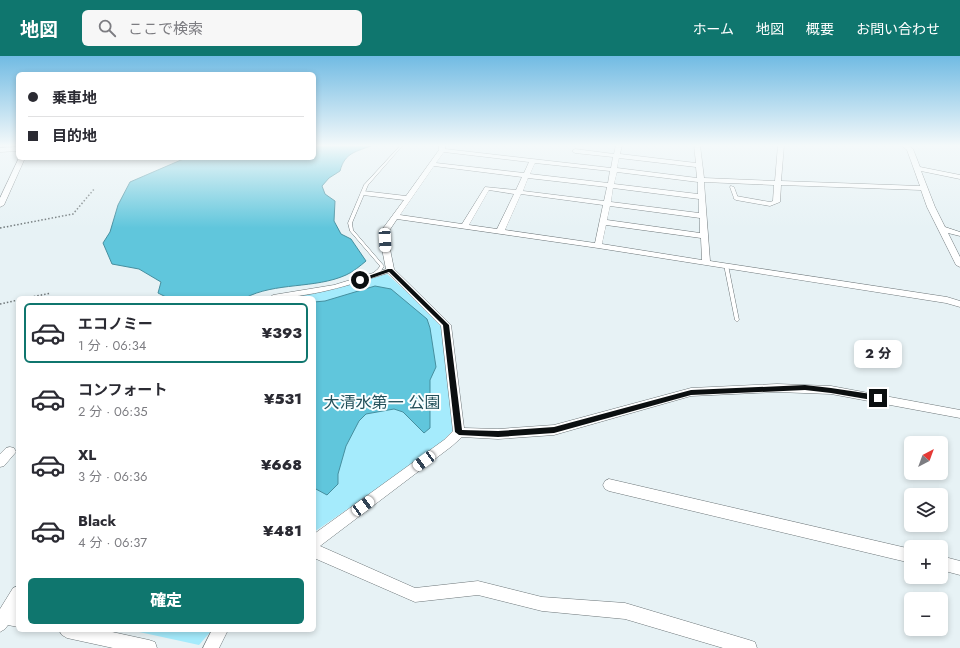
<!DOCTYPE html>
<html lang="ja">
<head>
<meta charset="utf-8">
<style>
  body { margin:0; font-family:Jost,"Noto Sans JP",sans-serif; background:#f7f7f7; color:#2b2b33; height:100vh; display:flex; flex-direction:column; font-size:15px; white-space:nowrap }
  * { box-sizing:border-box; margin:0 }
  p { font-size:13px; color:#7c7c81 }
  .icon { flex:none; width:22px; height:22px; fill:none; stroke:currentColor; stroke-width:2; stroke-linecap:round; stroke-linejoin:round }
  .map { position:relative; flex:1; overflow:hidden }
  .drawer { position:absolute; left:16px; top:240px; width:300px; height:336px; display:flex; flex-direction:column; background:#fff; border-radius:6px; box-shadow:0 2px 6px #0003 }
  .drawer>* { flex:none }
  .top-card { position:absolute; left:16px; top:16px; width:300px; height:88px; border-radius:6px; box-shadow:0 2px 6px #0003; display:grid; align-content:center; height:88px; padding:0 12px; background:#fff }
  .needle { width:26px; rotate:41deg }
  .tools { position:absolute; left:904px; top:380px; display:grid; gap:8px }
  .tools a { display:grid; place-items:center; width:44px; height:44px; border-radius:6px; background:#fff; box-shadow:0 2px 6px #0003; font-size:20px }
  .end { position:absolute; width:18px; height:18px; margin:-9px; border:5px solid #0b0f10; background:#fff; box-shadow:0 0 0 2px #fff }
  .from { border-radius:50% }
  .bubble { position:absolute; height:28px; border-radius:6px; background:#fff; box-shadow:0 2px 6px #0003; font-size:13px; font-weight:800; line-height:28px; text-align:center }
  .car { position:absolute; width:12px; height:24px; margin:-12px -6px; border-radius:5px; box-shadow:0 0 3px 1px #0007; background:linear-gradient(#fff 24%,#345 0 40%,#fff 0 76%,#345 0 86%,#fff 0) }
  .top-card b { display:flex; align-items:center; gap:14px; height:38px; font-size:15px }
  .top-card b+b { border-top:1px solid #e1e1e2 }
  .top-card i { width:10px; height:10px; background:#2b2b33 }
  ul { padding:7px 0 0; list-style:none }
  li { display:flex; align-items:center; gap:12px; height:60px; margin:0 8px 6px; padding:0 4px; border:2px solid transparent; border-radius:6px }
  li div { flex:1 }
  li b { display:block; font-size:15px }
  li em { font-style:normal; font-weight:800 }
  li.selected { border-color:#0f766e }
  li>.icon { width:36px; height:36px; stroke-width:1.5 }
  .primary-button { display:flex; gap:8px; margin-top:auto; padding:8px 12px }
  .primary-button a { flex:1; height:46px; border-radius:6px; background:#0f766e; color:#fff; font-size:16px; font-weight:800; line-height:46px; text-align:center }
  header { display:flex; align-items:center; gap:24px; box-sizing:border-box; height:56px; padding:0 20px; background:#0f766e; color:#fff }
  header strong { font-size:19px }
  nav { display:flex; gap:22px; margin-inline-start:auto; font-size:14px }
  .search { width:280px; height:36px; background:#f7f7f7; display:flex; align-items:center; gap:10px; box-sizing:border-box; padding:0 14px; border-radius:6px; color:#7c7c81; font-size:15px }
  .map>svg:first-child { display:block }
  .green { fill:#a5ebfc }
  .water { fill:#60c6dc; stroke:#468f9f }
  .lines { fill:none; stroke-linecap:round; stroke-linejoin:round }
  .service-casing { stroke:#6d7679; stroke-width:1 }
  .minor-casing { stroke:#6d7679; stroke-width:1 }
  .path { stroke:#6f7779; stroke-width:1.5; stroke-dasharray:1.5 2; stroke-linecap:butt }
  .service { fill:#fff; fill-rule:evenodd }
  .minor { fill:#fff; fill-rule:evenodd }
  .route { fill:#0b0f10 }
  .labels { text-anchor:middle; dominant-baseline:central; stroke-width:4; stroke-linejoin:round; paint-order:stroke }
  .park-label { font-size:16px; fill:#23505a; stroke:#f9feff }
</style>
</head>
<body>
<header>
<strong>地図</strong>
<div class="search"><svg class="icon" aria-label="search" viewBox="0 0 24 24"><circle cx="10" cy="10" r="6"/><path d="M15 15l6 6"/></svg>ここで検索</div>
<nav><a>ホーム</a><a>地図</a><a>概要</a><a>お問い合わせ</a></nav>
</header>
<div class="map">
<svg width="960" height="592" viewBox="0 0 960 592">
  <rect width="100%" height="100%" fill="#e7f2f5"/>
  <g class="green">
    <polygon points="387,218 444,270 453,375 446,386 314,476 314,242 286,242 330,234"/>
    <polygon points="130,574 212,574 199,589"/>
  </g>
  <g class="water">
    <path d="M314,89H373C356,96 345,96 340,115L329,122L322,130L325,138L335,145L334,165L341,178L351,183L366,205C360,210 353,216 346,219C315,233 275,226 245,242H168L158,237L161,226L139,213L112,208L103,187L110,176L118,149L130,126L181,104L186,102H314Z"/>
    <polygon points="375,230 391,233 427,263 430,272 436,311 430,324 430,372 424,377 403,356 394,353 366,358 359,365 346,390 338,418 338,428 327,439 314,432 314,246 325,245"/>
  </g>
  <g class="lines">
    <g class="service-casing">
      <g id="service">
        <polygon points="401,89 403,89 368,129 352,167 353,174 384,210 381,215 374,219 372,218 378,213 380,210 350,175 348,167 364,129"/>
        <polygon points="731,130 734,131 738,142 737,143 734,142 730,131"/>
        <polygon points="725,208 726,208 728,209 739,264 737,266 735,264 724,209"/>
      </g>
    </g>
    <g class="minor-casing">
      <g id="minor">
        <path d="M439,89H445V93L611,112L613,101L575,97L572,95L575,93L614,98L616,89H622L620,98L696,107L694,89H700L704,122L775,125L778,89H784L781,125L920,130L907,94L901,89H908L913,93L920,111L960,119V123L921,115L935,151L945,171L960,176V180L948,177L960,201V211L956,209L927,151L921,134L781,129L780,146L770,150L736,144L733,142L736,140L770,146L773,145L774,129L704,126L710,205L947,241L960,245V251L946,247L598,192L397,163L389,175L390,193L394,213L451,269L464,372L498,373L554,369L691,332L777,328L831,330L960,354V362L831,338L777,336L691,340L554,379L498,383L462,381L452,390L320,490L415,532L478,525L542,541L625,547L749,584L755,586L757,592H723L625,563L542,555L478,539L415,546L314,502V478L444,384L453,375L441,270L388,217C349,229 310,242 269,242L273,239L334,229L386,213L382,193L381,175L404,144L363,139L360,137L363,135L406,140L439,94ZM444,96L529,106L524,117L436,107ZM619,102L696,111L697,122L617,112ZM535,107L610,115L608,127L530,118ZM434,110L522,121L516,134L485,131L462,168L400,159ZM617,116L698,126V138L614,128ZM528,122L607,131L604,145L523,135ZM613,132L699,143V157L611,146ZM489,134L514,138L497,173L469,169ZM521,138L603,149L595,187L505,174ZM610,150L700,162V177L607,164ZM606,169L701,182L702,204L602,188Z"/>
        <polygon points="18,91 18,95 0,96 0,92"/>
        <polygon points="19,102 25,102 4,149 0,151 0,142"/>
        <polygon points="10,391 14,392 16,396 4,410 0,411 0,398 6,392"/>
        <polygon points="609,423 911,493 911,507 609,435 605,433 603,429 605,425"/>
        <polygon points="941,500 960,505 960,519 941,514"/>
        <polygon points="18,530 18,551 16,555 18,555 18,571 8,569 5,573 0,576 0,553 13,532"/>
        <polygon points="59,574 103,574 149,584 155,586 157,592 113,592 67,582 62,579"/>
        <polygon points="212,574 228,574 219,592 203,592"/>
      </g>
    </g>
    <g class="path">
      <polyline points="0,172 73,158 95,132"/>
      <polyline points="27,242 51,237"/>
      <polyline points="0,248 18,244"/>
    </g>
    <use href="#service" class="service"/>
    <use href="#minor" class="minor"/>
  </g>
  <linearGradient id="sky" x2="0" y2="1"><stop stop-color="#71bbe3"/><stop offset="0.52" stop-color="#f4f9fa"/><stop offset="1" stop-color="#f4f9fa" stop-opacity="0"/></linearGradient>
  <rect width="960" height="172" fill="url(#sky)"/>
  <polygon class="route" points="388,213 392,213 449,269 462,374 498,375 554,371 691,334 805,329 831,332 878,339 881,342 878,345 831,337 805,334 691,339 554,377 498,381 459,379 455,376 443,269 389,216 360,226 357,224"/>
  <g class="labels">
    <g class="park-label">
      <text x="382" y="346">大清水第一 公園</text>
    </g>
  </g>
</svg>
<div class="tools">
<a><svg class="needle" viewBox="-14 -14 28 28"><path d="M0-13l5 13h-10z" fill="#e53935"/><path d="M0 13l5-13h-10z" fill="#7c7c81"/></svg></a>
<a><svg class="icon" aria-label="layers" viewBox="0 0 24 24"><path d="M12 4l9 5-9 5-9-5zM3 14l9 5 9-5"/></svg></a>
<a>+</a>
<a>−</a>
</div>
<i class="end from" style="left:360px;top:224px"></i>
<i class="end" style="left:878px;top:342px"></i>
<div class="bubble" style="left:854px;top:284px;width:48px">2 分</div>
<i class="car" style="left:385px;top:184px;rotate:177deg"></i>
<i class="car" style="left:424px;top:405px;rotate:234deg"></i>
<i class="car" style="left:363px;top:450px;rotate:54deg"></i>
<div class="top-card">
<b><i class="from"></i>乗車地</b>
<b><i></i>目的地</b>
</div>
<section class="drawer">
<ul>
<li class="selected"><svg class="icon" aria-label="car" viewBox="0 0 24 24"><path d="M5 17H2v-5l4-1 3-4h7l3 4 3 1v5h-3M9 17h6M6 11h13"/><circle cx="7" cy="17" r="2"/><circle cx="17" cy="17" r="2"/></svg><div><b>エコノミー</b><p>1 分 · 06:34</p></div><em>¥393</em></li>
<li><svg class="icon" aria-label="car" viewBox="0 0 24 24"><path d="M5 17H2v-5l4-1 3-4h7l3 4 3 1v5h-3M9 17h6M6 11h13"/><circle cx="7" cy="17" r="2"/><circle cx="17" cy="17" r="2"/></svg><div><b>コンフォート</b><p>2 分 · 06:35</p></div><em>¥531</em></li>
<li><svg class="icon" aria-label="car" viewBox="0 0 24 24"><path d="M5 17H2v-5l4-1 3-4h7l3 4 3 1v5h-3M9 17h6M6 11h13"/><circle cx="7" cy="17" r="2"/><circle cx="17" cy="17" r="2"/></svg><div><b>XL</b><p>3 分 · 06:36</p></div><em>¥668</em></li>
<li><svg class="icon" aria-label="car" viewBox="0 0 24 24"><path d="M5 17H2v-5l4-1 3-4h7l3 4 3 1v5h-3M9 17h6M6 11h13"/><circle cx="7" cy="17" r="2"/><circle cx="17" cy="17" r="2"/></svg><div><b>Black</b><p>4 分 · 06:37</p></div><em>¥481</em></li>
</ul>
<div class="primary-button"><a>確定</a></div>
</section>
</div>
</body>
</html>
